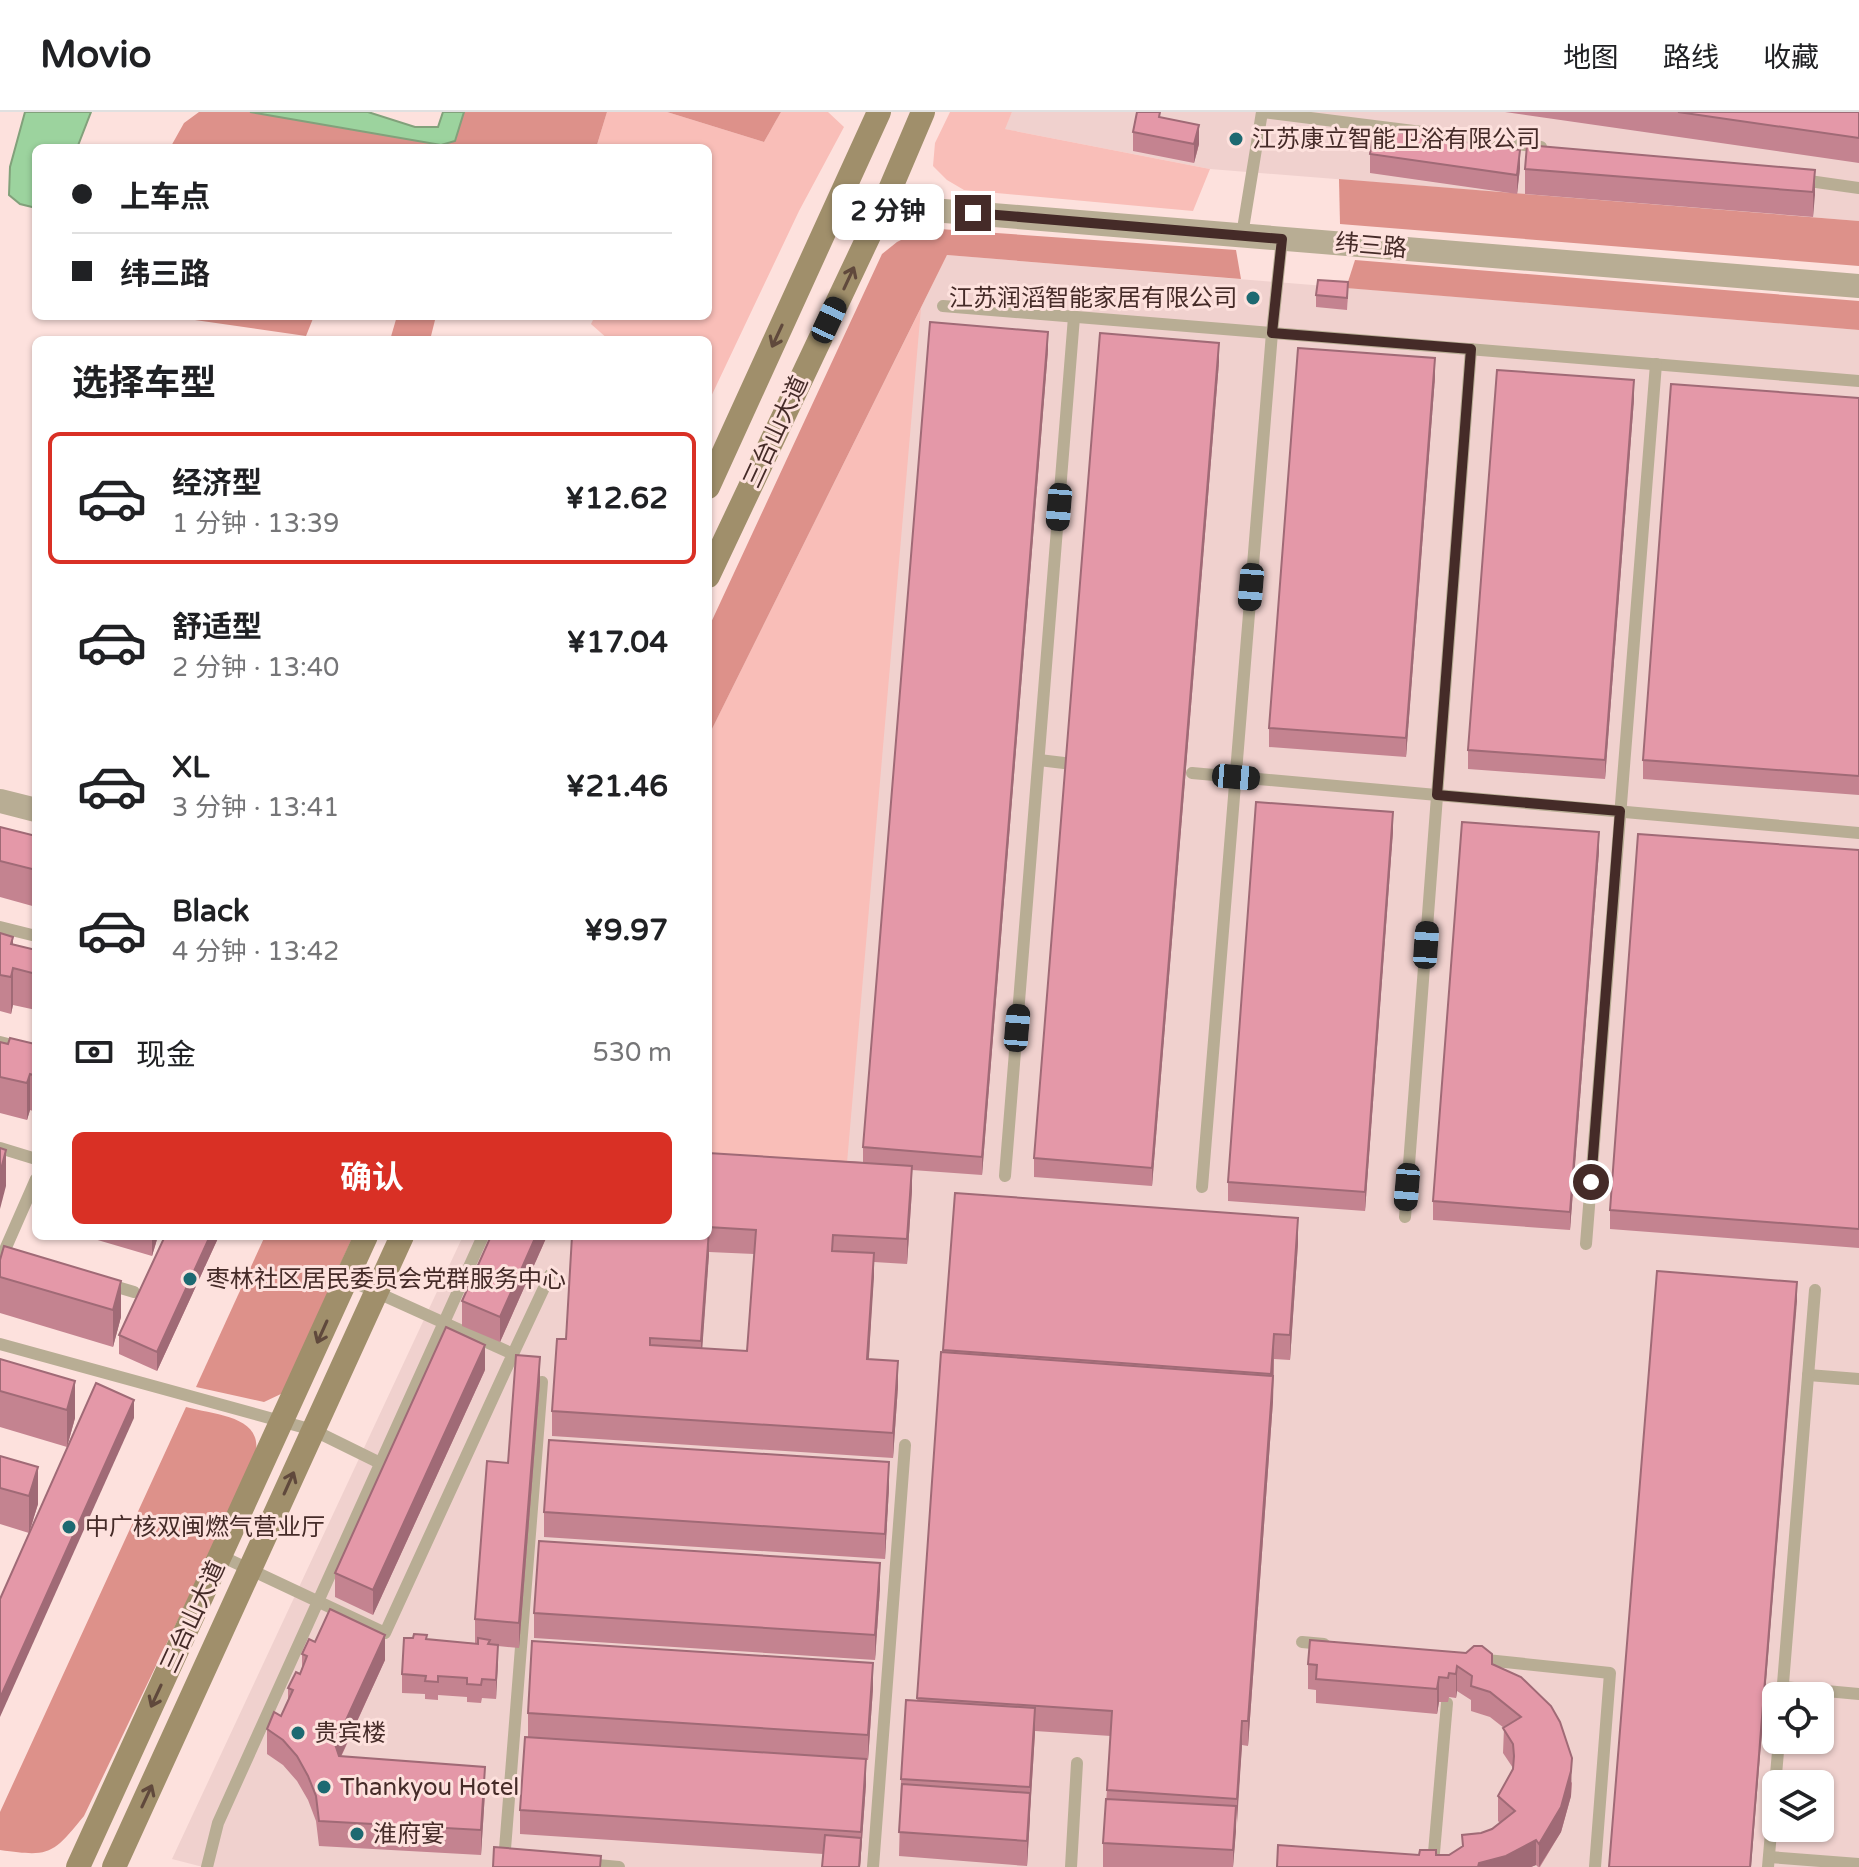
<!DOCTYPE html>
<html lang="zh">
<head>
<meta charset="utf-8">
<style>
  body { margin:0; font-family:"Varela Round","Noto Sans SC",sans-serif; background:#f2f2f2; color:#202124; height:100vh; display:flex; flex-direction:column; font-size:30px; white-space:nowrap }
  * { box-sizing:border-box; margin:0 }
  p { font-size:26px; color:#757577 }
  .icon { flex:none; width:44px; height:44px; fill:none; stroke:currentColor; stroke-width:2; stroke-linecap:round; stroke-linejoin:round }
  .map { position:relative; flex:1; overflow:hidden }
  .details { position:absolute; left:32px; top:224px; width:680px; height:904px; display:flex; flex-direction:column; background:#fff; border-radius:12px; box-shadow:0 2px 6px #0004 }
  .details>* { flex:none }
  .guide { position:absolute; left:32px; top:32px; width:680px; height:176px; border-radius:12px; box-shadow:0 2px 6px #0004; display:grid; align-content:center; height:176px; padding:0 40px; background:#fff }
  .tools { position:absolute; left:1762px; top:1570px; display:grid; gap:16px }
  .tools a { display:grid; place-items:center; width:72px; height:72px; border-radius:12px; background:#fff; box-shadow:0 2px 6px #0004; font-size:40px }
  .end { position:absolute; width:36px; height:36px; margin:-18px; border:10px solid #452b28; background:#fff; box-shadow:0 0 0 4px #fff }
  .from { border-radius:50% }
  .bubble { position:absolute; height:56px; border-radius:12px; background:#fff; box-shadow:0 2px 6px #0004; font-size:26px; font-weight:700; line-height:56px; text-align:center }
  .car { position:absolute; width:24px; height:48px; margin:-24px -12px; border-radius:10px; box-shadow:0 0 6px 2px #0007; background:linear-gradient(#222 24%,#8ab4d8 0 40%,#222 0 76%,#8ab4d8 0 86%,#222 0) }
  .guide b { display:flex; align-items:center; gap:28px; height:76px; font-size:30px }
  .guide b+b { border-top:2px solid #e0e0e0 }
  .guide i { width:20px; height:20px; background:#202124 }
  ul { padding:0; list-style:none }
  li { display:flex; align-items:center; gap:24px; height:132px; margin:0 16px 12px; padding:0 24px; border:4px solid transparent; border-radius:12px }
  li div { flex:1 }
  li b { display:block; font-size:30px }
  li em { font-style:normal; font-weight:700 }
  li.selected { border-color:#d93025 }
  li>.icon { width:72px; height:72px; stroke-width:1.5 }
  h2 { padding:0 40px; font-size:36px; line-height:96px }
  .pay { display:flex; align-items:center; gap:20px; height:88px; padding:0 40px; font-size:30px }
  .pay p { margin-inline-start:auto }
  .cta { display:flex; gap:16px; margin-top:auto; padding:16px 40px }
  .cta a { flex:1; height:92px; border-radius:12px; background:#d93025; color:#fff; font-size:32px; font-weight:700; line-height:92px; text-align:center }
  header { display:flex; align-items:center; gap:48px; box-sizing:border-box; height:112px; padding:0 40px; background:#fff; border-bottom:2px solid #e0e0e0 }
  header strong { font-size:38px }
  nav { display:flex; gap:44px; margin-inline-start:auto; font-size:28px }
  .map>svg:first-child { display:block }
  .built { fill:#f0d1ce; fill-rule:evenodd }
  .green { fill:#f9beb8 }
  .forest { fill:#dd918a }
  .water { fill:#9cd39e; stroke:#82a17b; stroke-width:2 }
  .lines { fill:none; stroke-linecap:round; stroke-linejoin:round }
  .lane { stroke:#b8ad94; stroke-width:12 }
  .street { stroke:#b8ad94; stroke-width:24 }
  .secondary { stroke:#a08f6b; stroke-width:24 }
  .wall { fill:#c48390; fill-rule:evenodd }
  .shaded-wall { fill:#a06a76 }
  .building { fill:#e498a8; stroke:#a06a76; stroke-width:2 }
  .oneway { stroke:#60493c }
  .route { stroke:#452b28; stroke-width:10 }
  .poi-dot { fill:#1d6971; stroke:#fde1dd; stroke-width:3 }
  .labels { text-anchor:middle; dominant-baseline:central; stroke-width:6; stroke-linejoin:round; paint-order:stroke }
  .poi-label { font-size:24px; fill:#452b28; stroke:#fde1dd; text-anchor:start }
  .street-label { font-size:24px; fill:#452b28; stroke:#fde1dd }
</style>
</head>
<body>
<header>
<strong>Movio</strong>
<nav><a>地图</a><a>路线</a><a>收藏</a></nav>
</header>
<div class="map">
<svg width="1859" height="1755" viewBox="0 0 1859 1755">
  <rect width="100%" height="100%" fill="#fde1dd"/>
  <g class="built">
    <polygon points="1012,0 1859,0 1859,109 1210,57 1004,17"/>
    <path d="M947,143L1859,218V1755H203L172,1747L463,1124H708V625ZM1776,1584H1820V1628H1776ZM1776,1672H1820V1716H1776Z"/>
  </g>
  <g class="green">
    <polygon points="607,0 667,0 764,30 781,0 828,0 844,15 799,99 708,291 708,228 609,228 591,212 595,204 708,204 708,36 596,36"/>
    <polygon points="950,0 1012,0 1005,17 1210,57 1193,99 964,78 947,68 933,54 935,31"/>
    <polygon points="921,196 845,1074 708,1064 708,625"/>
  </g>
  <g class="forest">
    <polygon points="199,0 250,0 441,33 455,29 464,0 607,0 596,36 170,36 184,11"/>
    <polygon points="667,0 781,0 764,30"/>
    <polygon points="1339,67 1859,109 1859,154 1340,112"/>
    <polygon points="925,116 1236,138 1241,167 947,143 708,625 708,517 882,142 897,130"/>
    <polygon points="1355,148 1859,189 1859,218 1346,176"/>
    <polygon points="167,204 314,204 306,224"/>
    <polygon points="397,204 436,204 430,228 390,228"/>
    <polygon points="265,1124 353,1124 283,1281 264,1290 196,1275"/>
    <path d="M186,1295C219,1304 270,1304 253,1351L84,1704C52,1743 50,1745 0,1738V1700Z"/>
  </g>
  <g class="water">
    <polygon points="25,0 91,0 77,36 36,36 36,96 20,92 9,83 10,55"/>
    <polygon points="250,0 368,0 415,15 438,15 443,0 464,0 455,29 441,33"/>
  </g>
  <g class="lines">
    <g class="lane">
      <polyline points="1263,0 1541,35"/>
      <polyline points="1802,68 1859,76"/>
      <polyline points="1242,123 1262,0"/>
      <polyline points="943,194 1859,269"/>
      <polyline points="1039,648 1064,651"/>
      <polyline points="1192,661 1859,721"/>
      <polyline points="0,815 36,824"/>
      <polyline points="0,930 36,939"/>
      <polyline points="0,1036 36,1047"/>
      <polyline points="1005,1064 1074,205"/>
      <polyline points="1202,1075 1272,221 1282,127"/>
      <polyline points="1405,1105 1471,237"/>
      <polyline points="1586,1132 1656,252"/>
      <polyline points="0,1149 36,1067"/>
      <polyline points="107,1172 134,1180"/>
      <polyline points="0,1232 313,1318 380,1351"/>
      <polyline points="513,1242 550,1163"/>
      <polyline points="1808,1263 1859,1267"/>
      <polyline points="221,1444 385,1521 513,1242 347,1167"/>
      <polyline points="1302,1530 1324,1532"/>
      <polyline points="1477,1547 1610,1561 1595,1755"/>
      <polyline points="1783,1575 1859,1582"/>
      <polyline points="1782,1584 1815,1178"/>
      <polyline points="1769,1745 1859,1752"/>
      <polyline points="513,1746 507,1744 505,1737 542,1270"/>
      <polyline points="587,1752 619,1755"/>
      <polyline points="1433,1752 1447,1591"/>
      <polyline points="207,1755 218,1711 483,1124"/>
      <polyline points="873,1755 905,1333"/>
      <polyline points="1071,1755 1077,1651"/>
      <polyline points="1768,1755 1779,1628"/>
    </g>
    <g class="street">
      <polyline points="883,94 1859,174"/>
      <polyline points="0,689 36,698"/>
    </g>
    <g class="secondary">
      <polyline points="708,375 879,0"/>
      <polyline points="708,464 883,94 923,0"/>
      <polyline points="78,1755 366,1124"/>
      <polyline points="114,1755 402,1124"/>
    </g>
  </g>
  <g class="wall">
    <polygon points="1505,0 1859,0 1859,51"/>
    <polygon points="1162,6 1199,32 1194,51 1133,39 1133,20"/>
    <polygon points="1370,42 1520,56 1517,82 1370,61"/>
    <polygon points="1525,57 1815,58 1813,105 1525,82"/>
    <polygon points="1316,183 1348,183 1347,198 1316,195"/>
    <path d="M1048,238L982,1063L912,1058V1078L907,1152L874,1150L869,1247L898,1274L893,1346L552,1324V1299L566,1227L708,1124V1041L863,1050V1035ZM709,1140L754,1142L747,1239L702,1236Z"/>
    <polygon points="1219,250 1152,1074 1034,1065 1034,1046"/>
    <polygon points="1435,265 1406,645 1269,635 1269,616"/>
    <polygon points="1859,286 1859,683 1643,667 1643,648"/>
    <polygon points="1634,287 1605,667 1468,657 1468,638"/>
    <polygon points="0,715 36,724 36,795 0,785"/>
    <polygon points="1393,719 1365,1099 1228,1089 1228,1070"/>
    <polygon points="1859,738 1859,1136 1610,1117 1610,1098"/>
    <polygon points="1599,739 1570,1118 1433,1108 1433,1089"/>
    <polygon points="0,821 13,832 36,838 36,898 13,893 11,902 0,899"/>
    <polygon points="0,930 36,938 36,1000 30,998 27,1008 0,1001"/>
    <polygon points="36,1067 36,1110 34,1109 34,1073"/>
    <polygon points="955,1081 1298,1131 1290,1248 1274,1247 1273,1289 1248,1634 1242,1633 1233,1755 1103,1755 1103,1731 1111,1624 1035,1619 1027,1754 899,1744 901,1667 917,1589 941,1240 943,1240"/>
    <polygon points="84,1124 158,1124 152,1144"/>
    <polygon points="165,1124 219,1124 157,1259 119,1242 119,1223"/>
    <polygon points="547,1124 500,1230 462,1214 462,1189"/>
    <polygon points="0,1148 121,1169 121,1205 113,1235 0,1201"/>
    <polygon points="0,1247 75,1269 75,1306 67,1335 0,1315"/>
    <polygon points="485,1258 373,1503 335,1485 335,1461"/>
    <polygon points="540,1270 519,1536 498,1534 496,1587 482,1586 481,1591 467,1590 467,1585 438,1583 438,1588 425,1587 425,1582 402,1581 402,1562 427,1528 475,1531 475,1507 508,1351"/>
    <polygon points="0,1344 38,1392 29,1421 0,1412"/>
    <polygon points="889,1375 885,1447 544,1425 544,1400"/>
    <polygon points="880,1476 875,1548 534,1526 534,1501"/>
    <polygon points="315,1530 385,1548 341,1645 485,1680 481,1743 319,1734 316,1709 308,1688 297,1669 283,1653 267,1642 267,1617 281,1604 288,1588 288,1576 300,1562 302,1556 302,1542"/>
    <polygon points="1308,1552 1492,1552 1572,1671 1571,1684 1561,1720 1540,1755 1538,1755 1536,1753 1531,1755 1277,1755 1419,1743 1449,1743 1462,1735 1462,1723 1481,1721 1492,1717 1500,1711 1498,1709 1498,1684 1513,1656 1503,1641 1504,1616 1490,1605 1471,1599 1471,1588 1457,1579 1456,1586 1449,1585 1448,1590 1439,1590 1437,1602 1316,1591 1316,1578 1308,1577"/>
    <polygon points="873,1576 868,1648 866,1648 866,1672 860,1755 822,1755 823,1742 520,1722 520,1698 528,1626 528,1601"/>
  </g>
  <g class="shaded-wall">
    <polygon points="1199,13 1199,32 1194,51 1194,32"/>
    <polygon points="1520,38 1520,56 1517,82 1517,63"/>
    <polygon points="1815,58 1815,83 1813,105 1813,80"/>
    <polygon points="1048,220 1048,238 982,1063 982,1045"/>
    <polygon points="1219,231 1219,250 1152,1074 1152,1056"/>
    <polygon points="1435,246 1435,265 1406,645 1406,626"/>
    <polygon points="1634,268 1634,287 1605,667 1605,648"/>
    <polygon points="1393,700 1393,719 1365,1099 1365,1080"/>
    <polygon points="1599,720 1599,739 1570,1118 1570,1100"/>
    <polygon points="13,825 13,893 11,902 11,832"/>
    <polygon points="30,962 30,998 27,1008 27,971"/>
    <polygon points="6,1038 6,1074 0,1097 0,1061"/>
    <polygon points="912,1054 912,1078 907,1152 907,1127"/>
    <polygon points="1298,1106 1298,1131 1290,1248 1290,1223"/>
    <polygon points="709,1118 709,1143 701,1254 701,1229"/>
    <polygon points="152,1124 158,1124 152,1144"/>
    <polygon points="210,1124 219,1124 157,1259 157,1240"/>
    <polygon points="536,1124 547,1124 500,1230 500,1205"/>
    <polygon points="874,1141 874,1165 867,1272 867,1247"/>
    <polygon points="121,1169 121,1205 113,1235 113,1198"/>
    <polygon points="1797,1170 1797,1189 1751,1755 1750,1755"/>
    <polygon points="1274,1222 1273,1289 1248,1634 1248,1609 1271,1287 1271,1262"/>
    <polygon points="485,1233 485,1258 373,1503 373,1478"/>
    <polygon points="540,1245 540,1270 519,1536 519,1511"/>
    <polygon points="898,1249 898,1274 893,1346 893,1321"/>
    <polygon points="75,1269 75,1306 67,1335 67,1298"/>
    <polygon points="134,1288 134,1306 0,1605 0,1586"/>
    <polygon points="889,1350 889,1375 885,1447 885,1422"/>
    <polygon points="38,1355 38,1392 29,1421 29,1384"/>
    <polygon points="880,1451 880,1476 875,1548 875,1523"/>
    <polygon points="385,1523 385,1548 335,1657 335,1632"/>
    <polygon points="498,1533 498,1552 496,1587 496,1568"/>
    <polygon points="873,1551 873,1576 868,1648 868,1623"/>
    <polygon points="1457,1554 1457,1579 1456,1586 1456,1562"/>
    <polygon points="1439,1565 1439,1590 1437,1602 1437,1577"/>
    <polygon points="1035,1596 1035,1621 1030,1700 1030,1675"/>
    <polygon points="1242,1609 1242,1633 1237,1711 1237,1687"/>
    <polygon points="1572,1646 1571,1684 1561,1720 1539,1755 1539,1732"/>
    <polygon points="866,1647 866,1672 860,1755 859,1755"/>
    <polygon points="485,1655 485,1680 481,1743 481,1718"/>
    <polygon points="1030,1681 1030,1706 1027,1754 1027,1729"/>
    <polygon points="1236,1694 1236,1719 1233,1755 1233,1738"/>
    <polygon points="1536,1728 1536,1753 1531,1755 1478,1755 1479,1751"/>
  </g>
  <g class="building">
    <polygon points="1137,0 1160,0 1159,5 1199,13 1194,32 1133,20"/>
    <polygon points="1678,0 1859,0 1859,26"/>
    <polygon points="1374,17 1520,38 1517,63 1370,42"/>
    <polygon points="1527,33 1815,58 1813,80 1525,57"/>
    <polygon points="1318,168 1348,170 1347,186 1316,183"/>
    <polygon points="930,210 1048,220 982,1045 863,1035"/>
    <polygon points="1100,221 1219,231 1152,1056 1034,1046"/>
    <polygon points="1298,236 1435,246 1406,626 1269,616"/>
    <polygon points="1497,258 1634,268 1605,648 1468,638"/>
    <polygon points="1671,272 1859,286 1859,664 1643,648"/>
    <polygon points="1256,690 1393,700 1365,1080 1228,1070"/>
    <polygon points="1462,710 1599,720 1570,1100 1433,1089"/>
    <polygon points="0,715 36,724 36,758 0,749"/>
    <polygon points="1638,722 1859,738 1859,1117 1610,1098"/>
    <polygon points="0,821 13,825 11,832 36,838 36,862 13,856 11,865 0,863"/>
    <polygon points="10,926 35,932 34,938 36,938 36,964 30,962 27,971 0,965 0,930 8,932"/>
    <polygon points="0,1036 6,1038 0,1061"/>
    <polygon points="708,1041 912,1054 907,1127 833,1123 832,1139 874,1141 867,1247 898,1249 893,1321 552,1299 557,1227 566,1227 572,1124 708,1124 709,1118 701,1229 650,1226 650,1233 747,1239 756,1118 708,1115"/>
    <polygon points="955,1081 1298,1106 1290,1223 1274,1222 1271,1262 943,1238"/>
    <polygon points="165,1124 210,1124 157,1240 119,1223"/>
    <polygon points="491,1124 536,1124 500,1205 462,1189"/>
    <polygon points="4,1134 121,1169 113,1198 0,1165 0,1148"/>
    <polygon points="1657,1159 1797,1170 1750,1755 1609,1755"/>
    <polygon points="446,1215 485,1233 373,1478 335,1461"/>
    <polygon points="941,1240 1273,1264 1248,1609 1242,1609 1237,1687 1107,1678 1112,1599 917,1586"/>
    <polygon points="516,1243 540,1245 519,1511 475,1507 487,1349 508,1351"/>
    <polygon points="0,1247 75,1269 67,1298 0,1279"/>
    <polygon points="96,1271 134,1288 0,1586 0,1487"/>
    <polygon points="549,1328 889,1350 885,1422 544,1400"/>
    <polygon points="0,1344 38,1355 29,1384 0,1376"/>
    <polygon points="539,1429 880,1451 875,1523 534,1501"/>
    <polygon points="330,1497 385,1523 335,1632 339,1644 485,1655 481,1718 319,1709 316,1684 308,1664 297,1644 283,1628 267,1617 274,1600 281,1604 293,1578 288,1576 296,1560 300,1562 307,1544 302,1542 309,1527 315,1530"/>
    <polygon points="414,1522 427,1523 426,1527 478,1532 478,1526 490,1528 488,1532 498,1533 496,1568 482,1567 481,1573 467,1572 467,1566 438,1564 438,1570 425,1569 426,1564 402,1562 404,1526 413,1526"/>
    <polygon points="1310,1528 1466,1541 1474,1534 1482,1534 1492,1542 1492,1552 1521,1565 1551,1594 1560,1610 1572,1646 1571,1659 1561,1695 1539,1732 1536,1728 1506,1744 1479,1751 1478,1755 1277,1755 1278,1733 1419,1743 1420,1738 1436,1738 1436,1743 1449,1743 1463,1734 1462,1723 1481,1721 1492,1717 1515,1699 1498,1684 1513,1657 1514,1644 1513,1632 1503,1616 1521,1605 1490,1580 1471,1574 1472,1564 1457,1554 1456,1562 1449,1561 1448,1566 1439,1565 1437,1577 1316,1567 1317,1553 1308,1552"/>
    <polygon points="532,1529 873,1551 868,1623 528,1601"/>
    <polygon points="906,1588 1035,1596 1030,1675 901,1667"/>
    <polygon points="525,1625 866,1647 861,1720 520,1698"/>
    <polygon points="902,1672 1030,1681 1027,1729 899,1720"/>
    <polygon points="1106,1687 1236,1694 1233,1738 1103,1731"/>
    <polygon points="825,1723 861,1726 859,1755 822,1755"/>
    <polygon points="494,1735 601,1744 600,1755 493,1755"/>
  </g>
  <defs><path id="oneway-shaft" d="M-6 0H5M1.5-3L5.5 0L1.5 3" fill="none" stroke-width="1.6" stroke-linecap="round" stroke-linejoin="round" transform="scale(2)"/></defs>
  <g class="oneway">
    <use href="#oneway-shaft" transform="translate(849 166) rotate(-65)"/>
    <use href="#oneway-shaft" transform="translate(777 224) rotate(115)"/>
    <use href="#oneway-shaft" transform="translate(322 1220) rotate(114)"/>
    <use href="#oneway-shaft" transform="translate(289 1371) rotate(-66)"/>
    <use href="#oneway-shaft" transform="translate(156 1584) rotate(115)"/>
    <use href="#oneway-shaft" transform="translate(147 1684) rotate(-65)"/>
  </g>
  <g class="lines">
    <polyline class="route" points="973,101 1282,127 1272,221 1471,237 1437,683 1620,699 1591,1070"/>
  </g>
  <g class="poi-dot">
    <circle cx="1236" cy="27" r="8"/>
    <circle cx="1253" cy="186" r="8"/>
    <circle cx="190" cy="1167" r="8"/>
    <circle cx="69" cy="1415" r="8"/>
    <circle cx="298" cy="1621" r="8"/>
    <circle cx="324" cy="1675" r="8"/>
    <circle cx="357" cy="1722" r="8"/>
  </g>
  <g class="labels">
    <g class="poi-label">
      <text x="1252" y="27">江苏康立智能卫浴有限公司</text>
      <text x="1237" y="186" text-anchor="end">江苏润滔智能家居有限公司</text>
      <text x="206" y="1167">枣林社区居民委员会党群服务中心</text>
      <text x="85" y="1415">中广核双闽燃气营业厅</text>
      <text x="314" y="1621">贵宾楼</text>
      <text x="340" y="1675">Thankyou Hotel</text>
      <text x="373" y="1722">淮府宴</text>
    </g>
    <g class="street-label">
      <text transform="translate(1371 134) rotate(5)">纬三路</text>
      <text transform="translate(776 320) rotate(-65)">三台山大道</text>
      <text transform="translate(193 1505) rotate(-65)">三台山大道</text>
    </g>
  </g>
</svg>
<div class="tools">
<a><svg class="icon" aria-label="locate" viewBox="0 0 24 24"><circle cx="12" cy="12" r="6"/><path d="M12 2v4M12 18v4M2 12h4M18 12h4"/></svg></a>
<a><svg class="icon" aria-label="layers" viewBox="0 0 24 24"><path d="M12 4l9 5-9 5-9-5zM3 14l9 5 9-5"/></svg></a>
</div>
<i class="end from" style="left:1591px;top:1070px"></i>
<i class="end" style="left:973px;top:101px"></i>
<div class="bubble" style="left:832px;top:72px;width:112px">2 分钟</div>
<i class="car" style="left:829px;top:208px;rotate:25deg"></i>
<i class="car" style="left:1059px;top:395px;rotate:185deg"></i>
<i class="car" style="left:1251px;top:475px;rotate:185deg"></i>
<i class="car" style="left:1236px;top:665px;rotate:95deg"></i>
<i class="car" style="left:1426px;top:833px;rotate:4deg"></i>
<i class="car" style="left:1017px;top:916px;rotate:5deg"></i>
<i class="car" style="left:1407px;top:1075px;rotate:185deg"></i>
<div class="guide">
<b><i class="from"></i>上车点</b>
<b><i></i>纬三路</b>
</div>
<section class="details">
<h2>选择车型</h2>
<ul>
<li class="selected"><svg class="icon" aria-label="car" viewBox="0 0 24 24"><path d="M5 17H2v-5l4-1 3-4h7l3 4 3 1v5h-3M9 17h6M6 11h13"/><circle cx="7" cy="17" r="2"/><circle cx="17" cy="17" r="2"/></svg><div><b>经济型</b><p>1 分钟 · 13:39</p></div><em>¥12.62</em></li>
<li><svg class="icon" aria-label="car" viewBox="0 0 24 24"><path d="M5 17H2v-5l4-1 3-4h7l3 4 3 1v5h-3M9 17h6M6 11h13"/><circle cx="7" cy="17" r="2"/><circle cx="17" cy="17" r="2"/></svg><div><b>舒适型</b><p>2 分钟 · 13:40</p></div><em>¥17.04</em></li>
<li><svg class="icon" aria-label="car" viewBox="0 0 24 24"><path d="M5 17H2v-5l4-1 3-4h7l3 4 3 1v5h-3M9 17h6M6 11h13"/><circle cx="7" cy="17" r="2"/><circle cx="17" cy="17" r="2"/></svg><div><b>XL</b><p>3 分钟 · 13:41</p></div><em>¥21.46</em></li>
<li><svg class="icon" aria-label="car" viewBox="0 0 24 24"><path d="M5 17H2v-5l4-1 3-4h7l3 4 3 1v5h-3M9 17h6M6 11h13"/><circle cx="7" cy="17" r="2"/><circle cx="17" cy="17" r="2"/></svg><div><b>Black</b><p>4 分钟 · 13:42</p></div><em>¥9.97</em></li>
</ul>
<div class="pay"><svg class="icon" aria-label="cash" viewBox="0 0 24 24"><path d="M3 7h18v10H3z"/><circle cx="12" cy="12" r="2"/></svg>现金<p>530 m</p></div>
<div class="cta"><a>确认</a></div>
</section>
</div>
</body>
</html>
